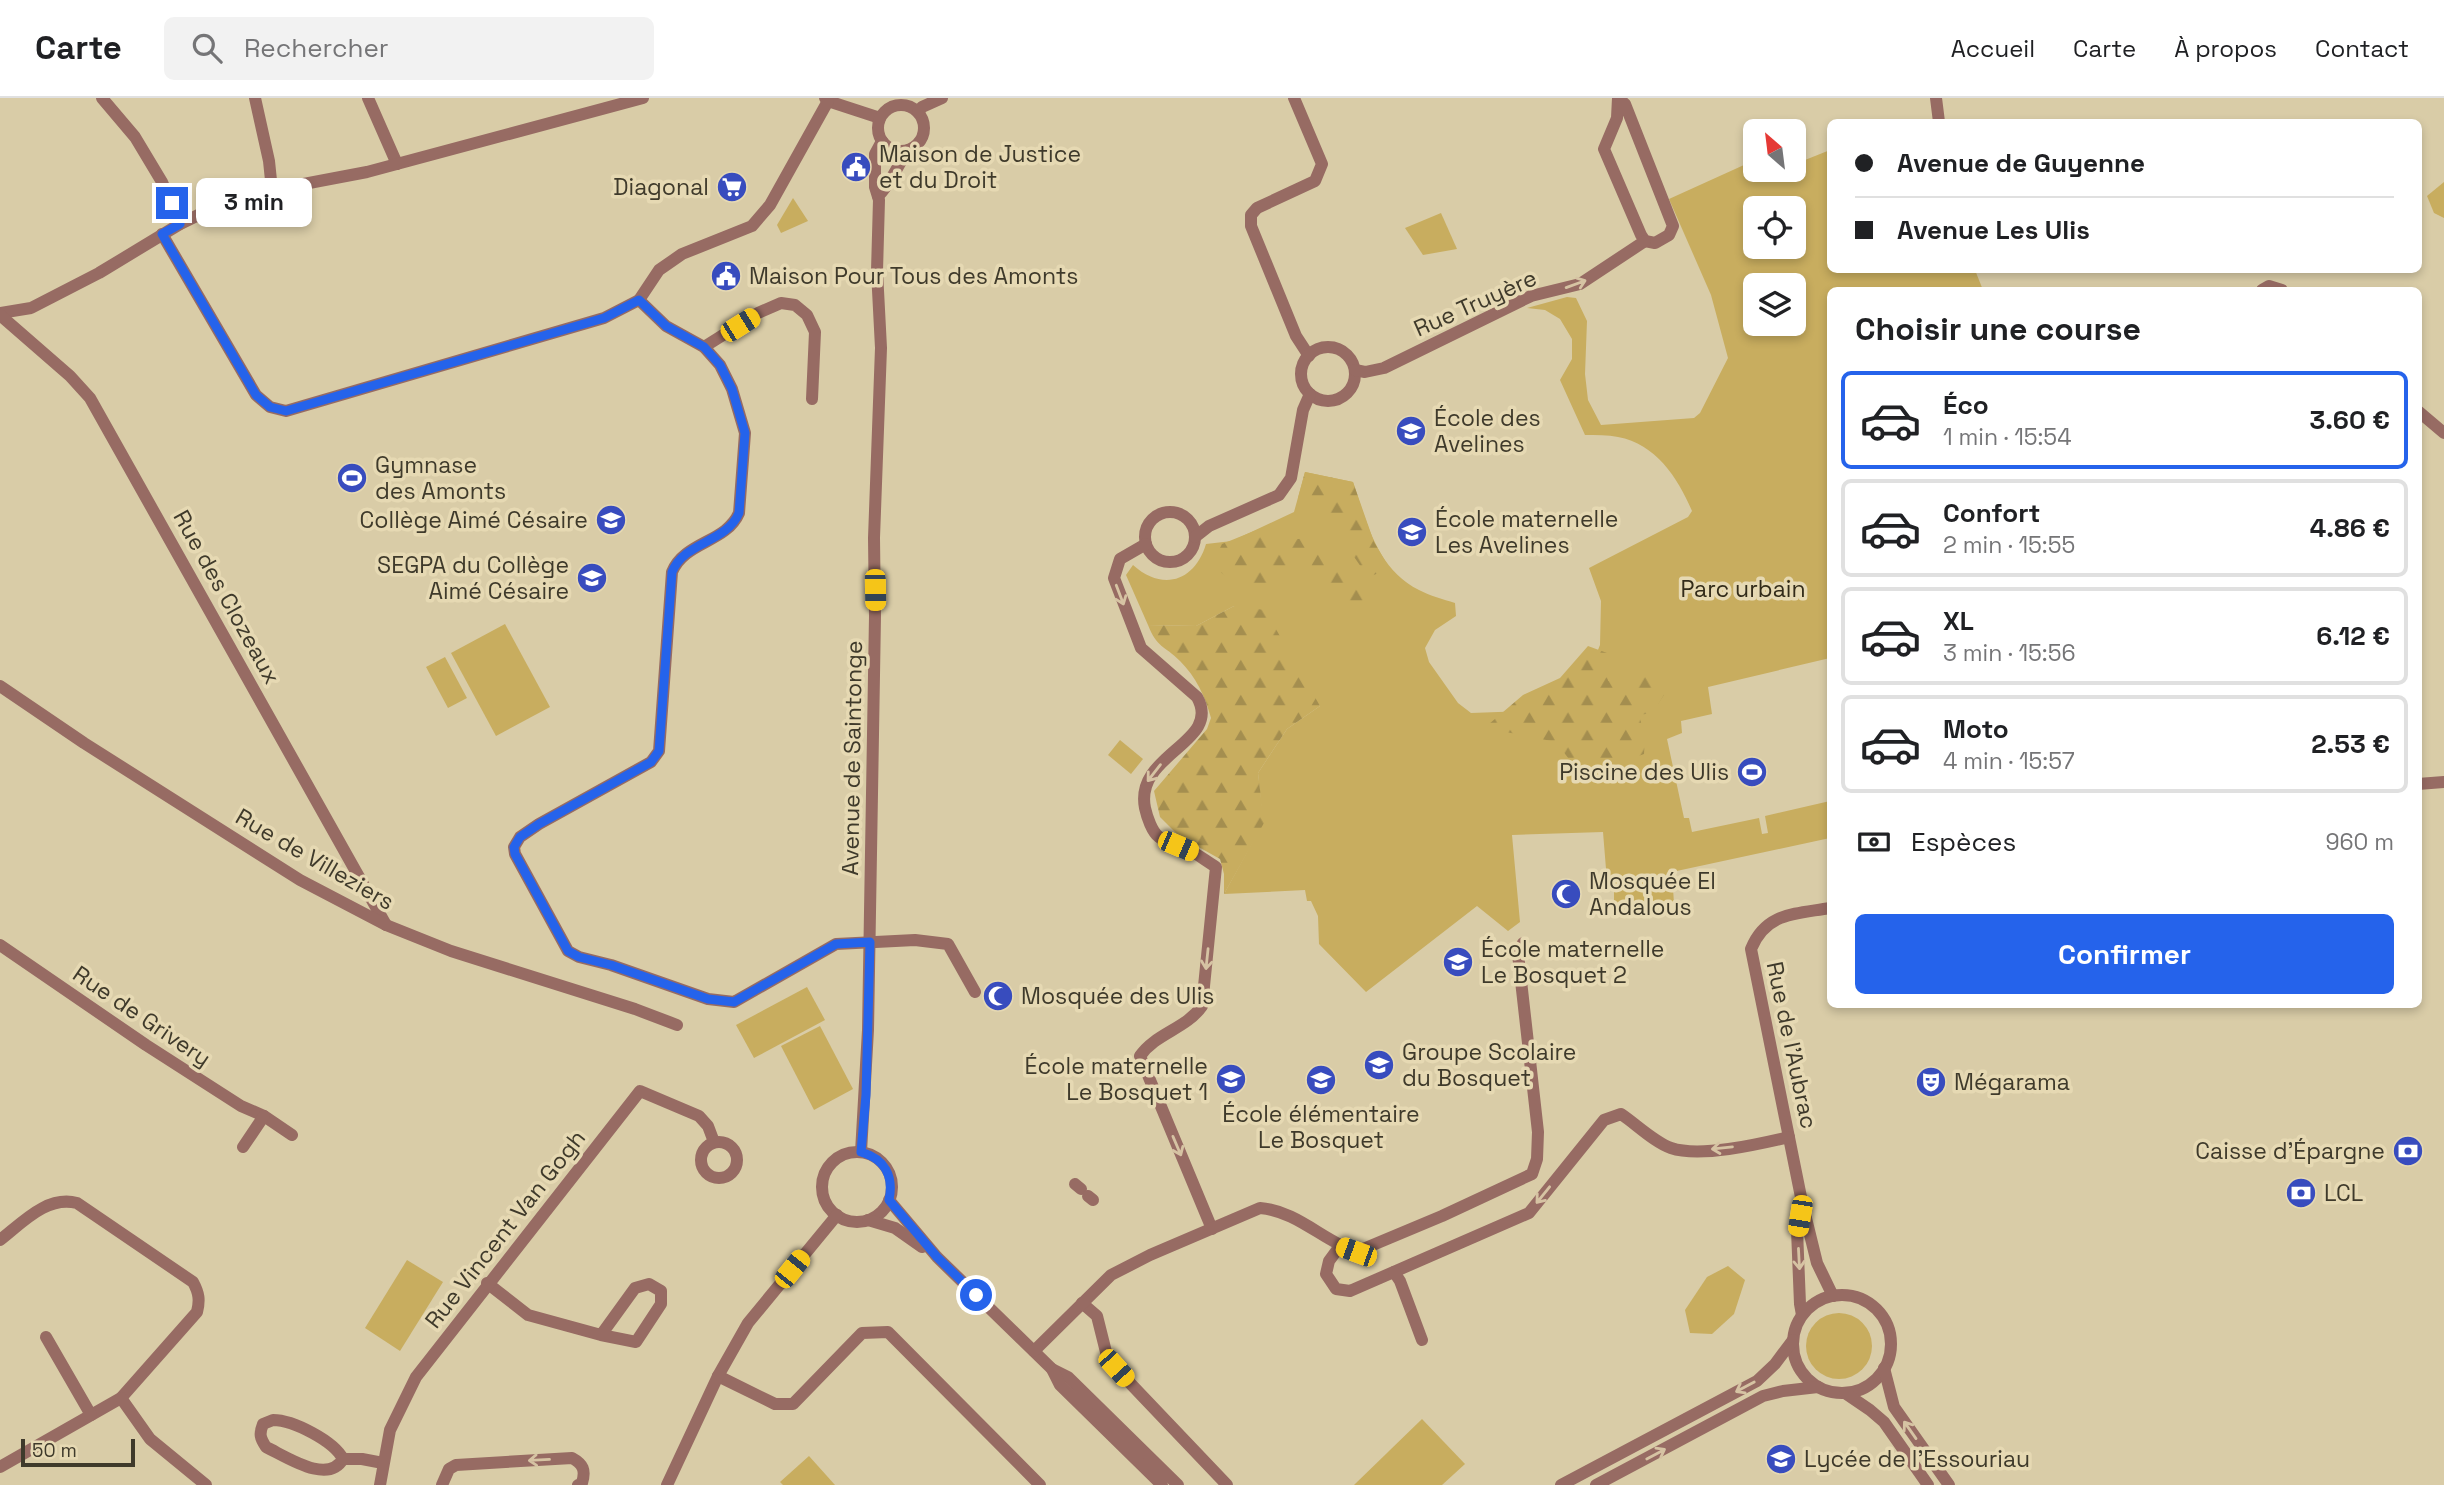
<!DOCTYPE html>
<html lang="fr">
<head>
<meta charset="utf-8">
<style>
  body { margin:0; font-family:"Space Grotesk",sans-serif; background:#f2f2f2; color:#202124; height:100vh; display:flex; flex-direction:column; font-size:26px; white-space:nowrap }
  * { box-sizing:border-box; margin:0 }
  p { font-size:23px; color:#757577 }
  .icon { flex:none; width:38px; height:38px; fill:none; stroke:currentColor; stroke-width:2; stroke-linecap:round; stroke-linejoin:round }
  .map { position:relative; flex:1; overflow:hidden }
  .panel { position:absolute; left:1827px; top:189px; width:595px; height:721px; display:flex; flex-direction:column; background:#fff; border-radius:10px; box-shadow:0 4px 10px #0003 }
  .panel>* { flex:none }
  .hud { position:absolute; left:1827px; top:21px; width:595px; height:154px; border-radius:10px; box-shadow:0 4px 10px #0003; display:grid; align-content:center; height:154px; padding:0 28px; background:#fff }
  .needle { width:46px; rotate:332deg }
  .controls { position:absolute; left:1743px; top:21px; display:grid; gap:14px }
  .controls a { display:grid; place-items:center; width:63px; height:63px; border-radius:10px; background:#fff; box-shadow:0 4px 10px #0003; font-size:35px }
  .scale { position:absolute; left:21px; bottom:18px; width:114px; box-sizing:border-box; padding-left:7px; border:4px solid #3f3a2b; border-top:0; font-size:19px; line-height:24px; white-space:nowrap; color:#3f3a2b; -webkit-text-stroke:5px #e6d9b3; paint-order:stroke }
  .end { position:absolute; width:32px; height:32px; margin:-16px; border:9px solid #2563eb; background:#fff; box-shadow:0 0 0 4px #fff }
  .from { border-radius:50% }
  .bubble { position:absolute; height:49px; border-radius:10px; background:#fff; box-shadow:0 4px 10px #0003; font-size:23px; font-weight:700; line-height:49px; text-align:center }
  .car { position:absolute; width:21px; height:42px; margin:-21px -10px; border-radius:9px; box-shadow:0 0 5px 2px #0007; background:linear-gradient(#f5c518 24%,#345 0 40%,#f5c518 0 76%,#345 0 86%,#f5c518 0) }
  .hud b { display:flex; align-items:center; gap:24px; height:66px; font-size:26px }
  .hud b+b { border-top:2px solid #e0e0e0 }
  .hud i { width:18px; height:18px; background:#202124 }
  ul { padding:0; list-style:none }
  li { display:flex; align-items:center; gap:21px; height:98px; margin:0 14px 10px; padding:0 14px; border:4px solid #e0e0e0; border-radius:10px }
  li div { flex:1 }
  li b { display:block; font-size:26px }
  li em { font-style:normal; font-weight:700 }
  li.current { border-color:#2563eb }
  li>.icon { width:63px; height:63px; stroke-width:1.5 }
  h2 { padding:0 28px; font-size:32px; line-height:84px }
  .pay { display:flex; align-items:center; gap:18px; height:77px; padding:0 28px; font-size:26px }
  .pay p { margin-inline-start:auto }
  .primary-button { display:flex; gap:14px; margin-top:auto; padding:14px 28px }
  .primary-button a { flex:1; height:80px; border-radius:10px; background:#2563eb; color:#fff; font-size:28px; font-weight:700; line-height:80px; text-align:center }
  header { display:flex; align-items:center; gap:42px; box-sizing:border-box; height:98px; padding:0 35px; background:#fff; border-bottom:2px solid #e0e0e0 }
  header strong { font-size:33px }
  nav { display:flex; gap:38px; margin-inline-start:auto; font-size:24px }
  .search { width:490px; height:63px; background:#f2f2f2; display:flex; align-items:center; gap:18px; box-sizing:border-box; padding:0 24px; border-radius:10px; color:#757577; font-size:26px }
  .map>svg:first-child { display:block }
  .green { fill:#c8ad5f; fill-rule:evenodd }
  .forest { fill:url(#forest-firs) }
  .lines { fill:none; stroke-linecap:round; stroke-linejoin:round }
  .minor { stroke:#976b63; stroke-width:12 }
  .oneway { stroke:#d6c3a3 }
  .route { stroke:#2563eb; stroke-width:9 }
  .labels { text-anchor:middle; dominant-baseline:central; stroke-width:7; stroke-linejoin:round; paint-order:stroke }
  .poi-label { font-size:23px; fill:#3f3a2b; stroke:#e6d9b3; text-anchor:start }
  .street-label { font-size:23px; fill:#3f3a2b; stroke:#e6d9b3 }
  .park-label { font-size:23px; fill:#322b19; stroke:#e6d9b3 }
</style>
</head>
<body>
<header>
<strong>Carte</strong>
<div class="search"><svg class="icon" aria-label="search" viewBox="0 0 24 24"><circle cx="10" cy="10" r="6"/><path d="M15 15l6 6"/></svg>Rechercher</div>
<nav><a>Accueil</a><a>Carte</a><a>À propos</a><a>Contact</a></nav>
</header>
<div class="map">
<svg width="2444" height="1387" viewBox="0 0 2444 1387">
  <defs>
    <pattern id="forest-firs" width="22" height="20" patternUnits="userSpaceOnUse" patternTransform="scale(1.75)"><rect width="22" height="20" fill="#c8ad5f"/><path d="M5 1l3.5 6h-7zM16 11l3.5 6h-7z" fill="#a48e4f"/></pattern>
  </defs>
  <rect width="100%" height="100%" fill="#d9cca7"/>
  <g class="green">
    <path d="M1830,52V172H1975L1983,192H1830V560L1708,589L1712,616L1681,623L1682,635L1667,641L1684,720H1689L1692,734L1759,720L1762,736L1768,735L1765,718L1830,703V740L1672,774L1674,806L1614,811V783H1607L1603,734L1512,737L1520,824L1508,833L1477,808L1366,894L1319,846L1318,818L1311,803H1307L1305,792L1224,796L1263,725L1258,675L1287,631L1320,608L1234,508L1196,528L1148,527L1126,477L1133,467C1163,494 1195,483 1206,446L1232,443L1294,414L1305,374L1353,384C1367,425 1377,471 1419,492C1430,498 1443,501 1455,505L1456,518L1435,532L1425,550L1429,564L1458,605L1471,615L1529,613L1591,569L1600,547L1601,503L1589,470L1688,419L1692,413C1678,380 1656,346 1618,339C1608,337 1596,337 1585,337L1560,282L1572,261V241L1560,221L1545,212L1527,210L1567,199L1576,200L1587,223L1585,276L1588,302L1601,327L1694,320L1700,315L1728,260L1711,197L1669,101L1755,62V72H1794V64L1795,66ZM1755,110H1794V149H1755ZM1755,187H1794V226H1755Z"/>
    <polygon points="2444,84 2444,120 2434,115 2427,98"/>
    <polygon points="793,100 808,123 781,135 777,127"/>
    <polygon points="1441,115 1457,151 1423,157 1405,130"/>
    <polygon points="505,526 550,609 496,638 451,555"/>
    <polygon points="445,559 467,600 448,610 426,569"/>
    <polygon points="1120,642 1143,661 1131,676 1108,657"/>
    <polygon points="807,889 825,922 754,960 736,927"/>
    <polygon points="820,928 853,991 814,1012 781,948"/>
    <polygon points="407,1162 443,1184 400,1253 365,1230"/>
    <polygon points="1728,1168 1745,1182 1734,1216 1712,1236 1690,1235 1685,1212 1707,1179"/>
    <circle cx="1839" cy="1248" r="33"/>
    <polygon points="1422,1321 1465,1366 1442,1387 1354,1387"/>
    <polygon points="809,1358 835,1387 783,1387 780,1384"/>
  </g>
  <g class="forest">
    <polygon points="1305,374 1353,384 1374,444 1390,471 1368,479 1332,427 1298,400"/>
    <polygon points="1264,429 1269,441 1284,443 1313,439 1327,449 1368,507 1360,528 1344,507 1302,467 1284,478 1263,499 1227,480 1212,466 1222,446"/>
    <path d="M1234,508L1265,512L1320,608L1287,631L1258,675L1264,725L1224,796V776L1220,761L1179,738L1160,719L1154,693L1207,631L1211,620C1205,598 1196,579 1180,563C1164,547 1157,550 1148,527L1196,528Z"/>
    <polygon points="1588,548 1607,555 1608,583 1647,570 1668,591 1652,615 1639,617 1645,639 1644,656 1617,666 1575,669 1556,644 1491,631 1489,626 1523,597 1560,580"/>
  </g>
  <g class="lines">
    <g class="minor">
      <polyline points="102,0 135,39 162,84 180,126"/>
      <polyline points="255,0 269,63 272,92"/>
      <polyline points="368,0 397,66"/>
      <polyline points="825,0 828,3 880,20"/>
      <polyline points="1294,0 1322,66 1315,83 1257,110 1251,117 1251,128 1296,238 1309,258"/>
      <polygon points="1618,0 1625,6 1673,128 1669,137 1655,145 1645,143 1641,137 1604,51 1617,20"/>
      <polyline points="1936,0 1939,24"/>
      <circle cx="901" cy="30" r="23"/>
      <polyline points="918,14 922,9 942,0"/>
      <path d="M878,98C892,85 897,66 909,52"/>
      <polyline points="162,136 256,297 270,309 286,313 604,220 639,202 659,172 682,156 752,128 770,107 828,3"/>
      <polyline points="2262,192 2269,188 2282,192"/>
      <path d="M639,202L666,228L704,249L720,267L732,291L745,335L739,415C726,445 685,443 672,474L659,653L651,664L539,726L520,739L514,749L515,756L568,853L579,859L611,867L708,901L734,904L836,846L915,842L948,846L975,894"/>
      <polyline points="0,215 31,210 99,175 180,126 221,106 272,92 367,74 643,0"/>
      <polyline points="0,217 70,278 90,300 386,827"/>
      <polyline points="704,249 758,215 781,205 795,207 807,217 815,234 812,301"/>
      <circle cx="1328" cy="276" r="27"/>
      <polyline points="1355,272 1365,274 1384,270 1531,198 1580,186 1645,143"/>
      <polyline points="2418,313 2444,335"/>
      <circle cx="1170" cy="439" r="25"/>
      <polyline points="1195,439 1209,428 1279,397 1291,380 1303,312 1310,296"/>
      <path d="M1146,446L1120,461L1114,480L1141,550L1197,599C1223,645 1134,655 1145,710C1147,719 1152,734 1159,739C1167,747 1183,749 1193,754C1201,759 1208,764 1216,769L1202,908C1186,931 1156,935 1140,958L1212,1131"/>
      <polyline points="0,588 84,645 300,782 386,827 451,853 635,911 677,927"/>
      <polyline points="2418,686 2444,684"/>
      <path d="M1830,810C1796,816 1766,814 1751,851L1802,1104L1817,1165L1833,1198"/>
      <polyline points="0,847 146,947 241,1008 264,1018 292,1037"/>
      <circle cx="719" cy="1062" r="18"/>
      <polyline points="243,1049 264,1018"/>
      <polyline points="861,1054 868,932 875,518 874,440 881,250 877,173 879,102 875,89 875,56 882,43"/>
      <circle cx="857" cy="1089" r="35"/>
      <polyline points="1075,1086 1081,1091"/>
      <polyline points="1088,1098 1093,1102"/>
      <polyline points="889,1102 937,1159 1052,1271 1068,1279 1178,1387"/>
      <polyline points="1801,1111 1797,1132 1800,1206 1802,1217"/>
      <polyline points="868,1122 895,1130 922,1149"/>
      <path d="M0,1142C22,1125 47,1097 77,1105L193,1184C199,1195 200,1202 197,1214L121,1300L0,1369"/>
      <path d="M1340,1148L1329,1163L1326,1176L1336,1191L1350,1193L1529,1115L1604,1022L1621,1016C1636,1026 1654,1044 1671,1050C1700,1060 1759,1046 1789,1039"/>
      <polyline points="1394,1174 1400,1183 1422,1242"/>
      <polyline points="487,1185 528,1217 601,1237 635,1190 649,1186 661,1193 661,1206 636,1244 601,1237"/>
      <circle cx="1842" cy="1246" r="49"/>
      <polyline points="1082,1205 1097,1218 1108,1262 1227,1387"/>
      <polyline points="46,1239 91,1317"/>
      <path d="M1034,1253L1111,1177L1150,1157L1260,1110C1297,1113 1322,1142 1356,1154L1442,1118L1532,1076L1537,1061L1538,1034L1518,856L1523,845"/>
      <polyline points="1884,1270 1894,1309 1949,1387"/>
      <polyline points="1052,1271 1060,1287 1162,1387"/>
      <polyline points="718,1278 775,1306 793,1306 862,1235 888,1234 1040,1387"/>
      <polyline points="1845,1295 1870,1312 1884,1324 1928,1387"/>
      <polyline points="121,1300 150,1341 206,1387"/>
      <path d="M273,1322C293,1322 334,1343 343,1361C328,1387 287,1359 266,1349C260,1340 259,1336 263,1326Z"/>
      <polyline points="343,1361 362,1361 383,1365"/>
      <polyline points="380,1387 390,1332 416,1279 640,993 699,1018 708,1028 714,1044"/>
      <path d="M442,1387L449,1371L456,1367L572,1360C583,1366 586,1372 582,1385L578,1387"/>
      <polyline points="667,1387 718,1278 748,1225 837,1117"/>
      <polyline points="1561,1387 1757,1283 1775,1266 1793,1242"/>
      <polyline points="1596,1387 1763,1298 1783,1293 1818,1289"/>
    </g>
  </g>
  <defs><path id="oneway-shaft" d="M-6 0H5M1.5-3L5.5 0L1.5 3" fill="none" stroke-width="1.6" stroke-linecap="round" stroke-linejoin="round" transform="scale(1.75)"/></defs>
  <g class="oneway">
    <use href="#oneway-shaft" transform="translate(1576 186) rotate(-20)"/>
    <use href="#oneway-shaft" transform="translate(1120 497) rotate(69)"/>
    <use href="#oneway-shaft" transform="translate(1154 675) rotate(128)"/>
    <use href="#oneway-shaft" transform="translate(1207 861) rotate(96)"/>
    <use href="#oneway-shaft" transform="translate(1177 1048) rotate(67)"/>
    <use href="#oneway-shaft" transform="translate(1722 1050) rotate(174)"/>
    <use href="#oneway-shaft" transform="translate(1543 1097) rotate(129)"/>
    <use href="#oneway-shaft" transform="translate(1799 1161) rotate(87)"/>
    <use href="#oneway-shaft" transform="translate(1745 1289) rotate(152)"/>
    <use href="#oneway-shaft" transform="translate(1910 1332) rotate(-125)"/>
    <use href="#oneway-shaft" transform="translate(1656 1356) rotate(-28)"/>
    <use href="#oneway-shaft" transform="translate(539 1362) rotate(177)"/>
  </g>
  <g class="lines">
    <path class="route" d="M172,105L180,126L162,136L256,297L270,309L286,313L604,220L639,202L666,228L704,249L720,267L732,291L745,335L739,415C726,445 685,443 672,474L659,653L651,664L539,726L520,739L514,749L515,756L568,853L579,859L611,867L708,901L734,904L836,846L870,844L866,997L861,1054C885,1061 894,1078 889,1102L937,1159L976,1197"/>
  </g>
  <defs>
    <g id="civic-disc" transform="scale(1.575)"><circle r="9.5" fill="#384cbe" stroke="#e6d9b3"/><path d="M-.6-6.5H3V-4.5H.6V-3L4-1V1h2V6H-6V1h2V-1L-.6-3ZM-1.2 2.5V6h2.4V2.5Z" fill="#fff"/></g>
    <g id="supermarket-disc" transform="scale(1.575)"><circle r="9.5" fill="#384cbe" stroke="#e6d9b3"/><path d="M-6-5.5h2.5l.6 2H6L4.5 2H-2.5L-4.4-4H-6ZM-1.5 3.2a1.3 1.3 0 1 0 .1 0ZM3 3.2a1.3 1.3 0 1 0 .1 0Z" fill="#fff"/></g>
    <g id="school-disc" transform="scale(1.575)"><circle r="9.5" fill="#384cbe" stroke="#e6d9b3"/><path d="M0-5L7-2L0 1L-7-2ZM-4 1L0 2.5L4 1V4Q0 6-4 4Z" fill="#fff"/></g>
    <g id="stadium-disc" transform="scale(1.575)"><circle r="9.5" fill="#384cbe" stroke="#e6d9b3"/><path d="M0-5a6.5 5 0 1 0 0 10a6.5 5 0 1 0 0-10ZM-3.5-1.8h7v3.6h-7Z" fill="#fff"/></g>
    <g id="mosque-disc" transform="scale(1.575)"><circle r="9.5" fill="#384cbe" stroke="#e6d9b3"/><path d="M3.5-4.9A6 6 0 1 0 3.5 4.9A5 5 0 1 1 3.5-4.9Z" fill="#fff"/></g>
    <g id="theatre-disc" transform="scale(1.575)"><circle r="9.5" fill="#384cbe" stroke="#e6d9b3"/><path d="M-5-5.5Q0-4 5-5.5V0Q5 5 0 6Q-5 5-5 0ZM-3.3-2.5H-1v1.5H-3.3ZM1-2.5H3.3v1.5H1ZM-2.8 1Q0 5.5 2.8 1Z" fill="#fff"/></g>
    <g id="bank-disc" transform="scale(1.575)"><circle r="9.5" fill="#384cbe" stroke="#e6d9b3"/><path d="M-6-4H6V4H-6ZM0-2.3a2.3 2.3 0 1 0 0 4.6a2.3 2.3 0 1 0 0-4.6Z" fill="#fff"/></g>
  </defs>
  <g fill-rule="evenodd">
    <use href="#civic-disc" x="856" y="69"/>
    <use href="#supermarket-disc" x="732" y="89"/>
    <use href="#civic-disc" x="726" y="178"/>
    <use href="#school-disc" x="1411" y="333"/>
    <use href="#stadium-disc" x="352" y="380"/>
    <use href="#school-disc" x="611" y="422"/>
    <use href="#school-disc" x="1412" y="434"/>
    <use href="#school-disc" x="592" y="480"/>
    <use href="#stadium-disc" x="1752" y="674"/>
    <use href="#mosque-disc" x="1566" y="796"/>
    <use href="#school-disc" x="1458" y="864"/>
    <use href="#mosque-disc" x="998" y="898"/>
    <use href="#school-disc" x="1379" y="967"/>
    <use href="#school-disc" x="1231" y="981"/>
    <use href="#school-disc" x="1321" y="982"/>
    <use href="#theatre-disc" x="1931" y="984"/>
    <use href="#bank-disc" x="2408" y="1053"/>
    <use href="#bank-disc" x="2301" y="1095"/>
    <use href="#school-disc" x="1781" y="1361"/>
  </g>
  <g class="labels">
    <g class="poi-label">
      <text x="879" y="56">Maison de Justice<tspan x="879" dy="26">et du Droit</tspan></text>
      <text x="709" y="89" text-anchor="end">Diagonal</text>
      <text x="749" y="178">Maison Pour Tous des Amonts</text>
      <text x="1434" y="320">École des<tspan x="1434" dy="26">Avelines</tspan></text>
      <text x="375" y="367">Gymnase<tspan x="375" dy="26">des Amonts</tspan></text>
      <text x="1435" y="421">École maternelle<tspan x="1435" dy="26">Les Avelines</tspan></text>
      <text x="588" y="422" text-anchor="end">Collège Aimé Césaire</text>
      <text x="569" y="467" text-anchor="end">SEGPA du Collège<tspan x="569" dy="26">Aimé Césaire</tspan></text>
      <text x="1729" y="674" text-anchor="end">Piscine des Ulis</text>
      <text x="1589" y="783">Mosquée El<tspan x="1589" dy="26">Andalous</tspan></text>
      <text x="1481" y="851">École maternelle<tspan x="1481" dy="26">Le Bosquet 2</tspan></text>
      <text x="1021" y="898">Mosquée des Ulis</text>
      <text x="1402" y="954">Groupe Scolaire<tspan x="1402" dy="26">du Bosquet</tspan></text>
      <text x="1208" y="968" text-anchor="end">École maternelle<tspan x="1208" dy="26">Le Bosquet 1</tspan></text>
      <text x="1954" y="984">Mégarama</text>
      <text x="1321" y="1016" text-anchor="middle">École élémentaire<tspan x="1321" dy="26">Le Bosquet</tspan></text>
      <text x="2385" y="1053" text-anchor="end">Caisse d'Épargne</text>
      <text x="2324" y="1095">LCL</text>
      <text x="1804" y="1361">Lycée de l'Essouriau</text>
    </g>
    <g class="street-label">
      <text transform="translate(1475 205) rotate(-24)">Rue Truyère</text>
      <text transform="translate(227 499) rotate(61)">Rue des Clozeaux</text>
      <text transform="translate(852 660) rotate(-89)">Avenue de Saintonge</text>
      <text transform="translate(315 761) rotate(30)">Rue de Villeziers</text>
      <text transform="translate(142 918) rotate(34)">Rue de Grivery</text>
      <text transform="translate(1792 947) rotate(78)">Rue de l'Aubrac</text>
      <text transform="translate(505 1131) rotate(-52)">Rue Vincent Van Gogh</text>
    </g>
    <g class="park-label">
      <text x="1743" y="491">Parc urbain</text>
    </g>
  </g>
</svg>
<div class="controls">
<a><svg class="needle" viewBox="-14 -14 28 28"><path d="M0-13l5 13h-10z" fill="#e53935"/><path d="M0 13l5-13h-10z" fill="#757577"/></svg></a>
<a><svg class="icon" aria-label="locate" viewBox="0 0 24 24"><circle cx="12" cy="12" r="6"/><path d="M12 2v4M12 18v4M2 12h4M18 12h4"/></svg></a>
<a><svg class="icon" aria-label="layers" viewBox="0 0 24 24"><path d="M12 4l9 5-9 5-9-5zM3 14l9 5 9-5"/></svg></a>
</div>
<div class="scale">50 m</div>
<i class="end from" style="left:976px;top:1197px"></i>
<i class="end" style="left:172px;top:105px"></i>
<div class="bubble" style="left:196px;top:80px;width:116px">3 min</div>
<i class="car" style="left:740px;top:227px;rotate:58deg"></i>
<i class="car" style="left:875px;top:492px;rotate:179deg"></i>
<i class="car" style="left:1178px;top:748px;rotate:113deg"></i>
<i class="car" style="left:1800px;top:1118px;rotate:189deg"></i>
<i class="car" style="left:1356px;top:1154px;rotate:290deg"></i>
<i class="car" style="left:792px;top:1171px;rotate:39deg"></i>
<i class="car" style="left:1116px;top:1270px;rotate:138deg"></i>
<div class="hud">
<b><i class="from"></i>Avenue de Guyenne</b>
<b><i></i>Avenue Les Ulis</b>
</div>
<section class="panel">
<h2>Choisir une course</h2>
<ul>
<li class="current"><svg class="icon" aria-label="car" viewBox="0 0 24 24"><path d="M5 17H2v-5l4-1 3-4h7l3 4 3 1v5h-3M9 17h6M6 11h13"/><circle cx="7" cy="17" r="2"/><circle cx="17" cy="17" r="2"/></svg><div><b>Éco</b><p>1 min · 15:54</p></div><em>3.60 €</em></li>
<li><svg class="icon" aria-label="car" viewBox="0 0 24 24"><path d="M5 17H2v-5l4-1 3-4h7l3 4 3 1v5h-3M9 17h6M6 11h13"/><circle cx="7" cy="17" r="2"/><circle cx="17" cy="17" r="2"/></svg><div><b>Confort</b><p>2 min · 15:55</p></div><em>4.86 €</em></li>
<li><svg class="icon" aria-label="car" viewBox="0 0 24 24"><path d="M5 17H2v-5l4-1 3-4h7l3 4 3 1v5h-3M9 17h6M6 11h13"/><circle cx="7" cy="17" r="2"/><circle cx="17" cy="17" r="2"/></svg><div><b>XL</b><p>3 min · 15:56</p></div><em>6.12 €</em></li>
<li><svg class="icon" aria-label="car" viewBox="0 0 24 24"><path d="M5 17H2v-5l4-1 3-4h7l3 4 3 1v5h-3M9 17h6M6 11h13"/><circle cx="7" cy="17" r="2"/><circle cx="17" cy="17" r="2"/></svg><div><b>Moto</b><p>4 min · 15:57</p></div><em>2.53 €</em></li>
</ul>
<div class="pay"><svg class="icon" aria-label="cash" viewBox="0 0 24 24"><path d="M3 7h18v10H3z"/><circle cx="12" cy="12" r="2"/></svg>Espèces<p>960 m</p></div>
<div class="primary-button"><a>Confirmer</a></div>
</section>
</div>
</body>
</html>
